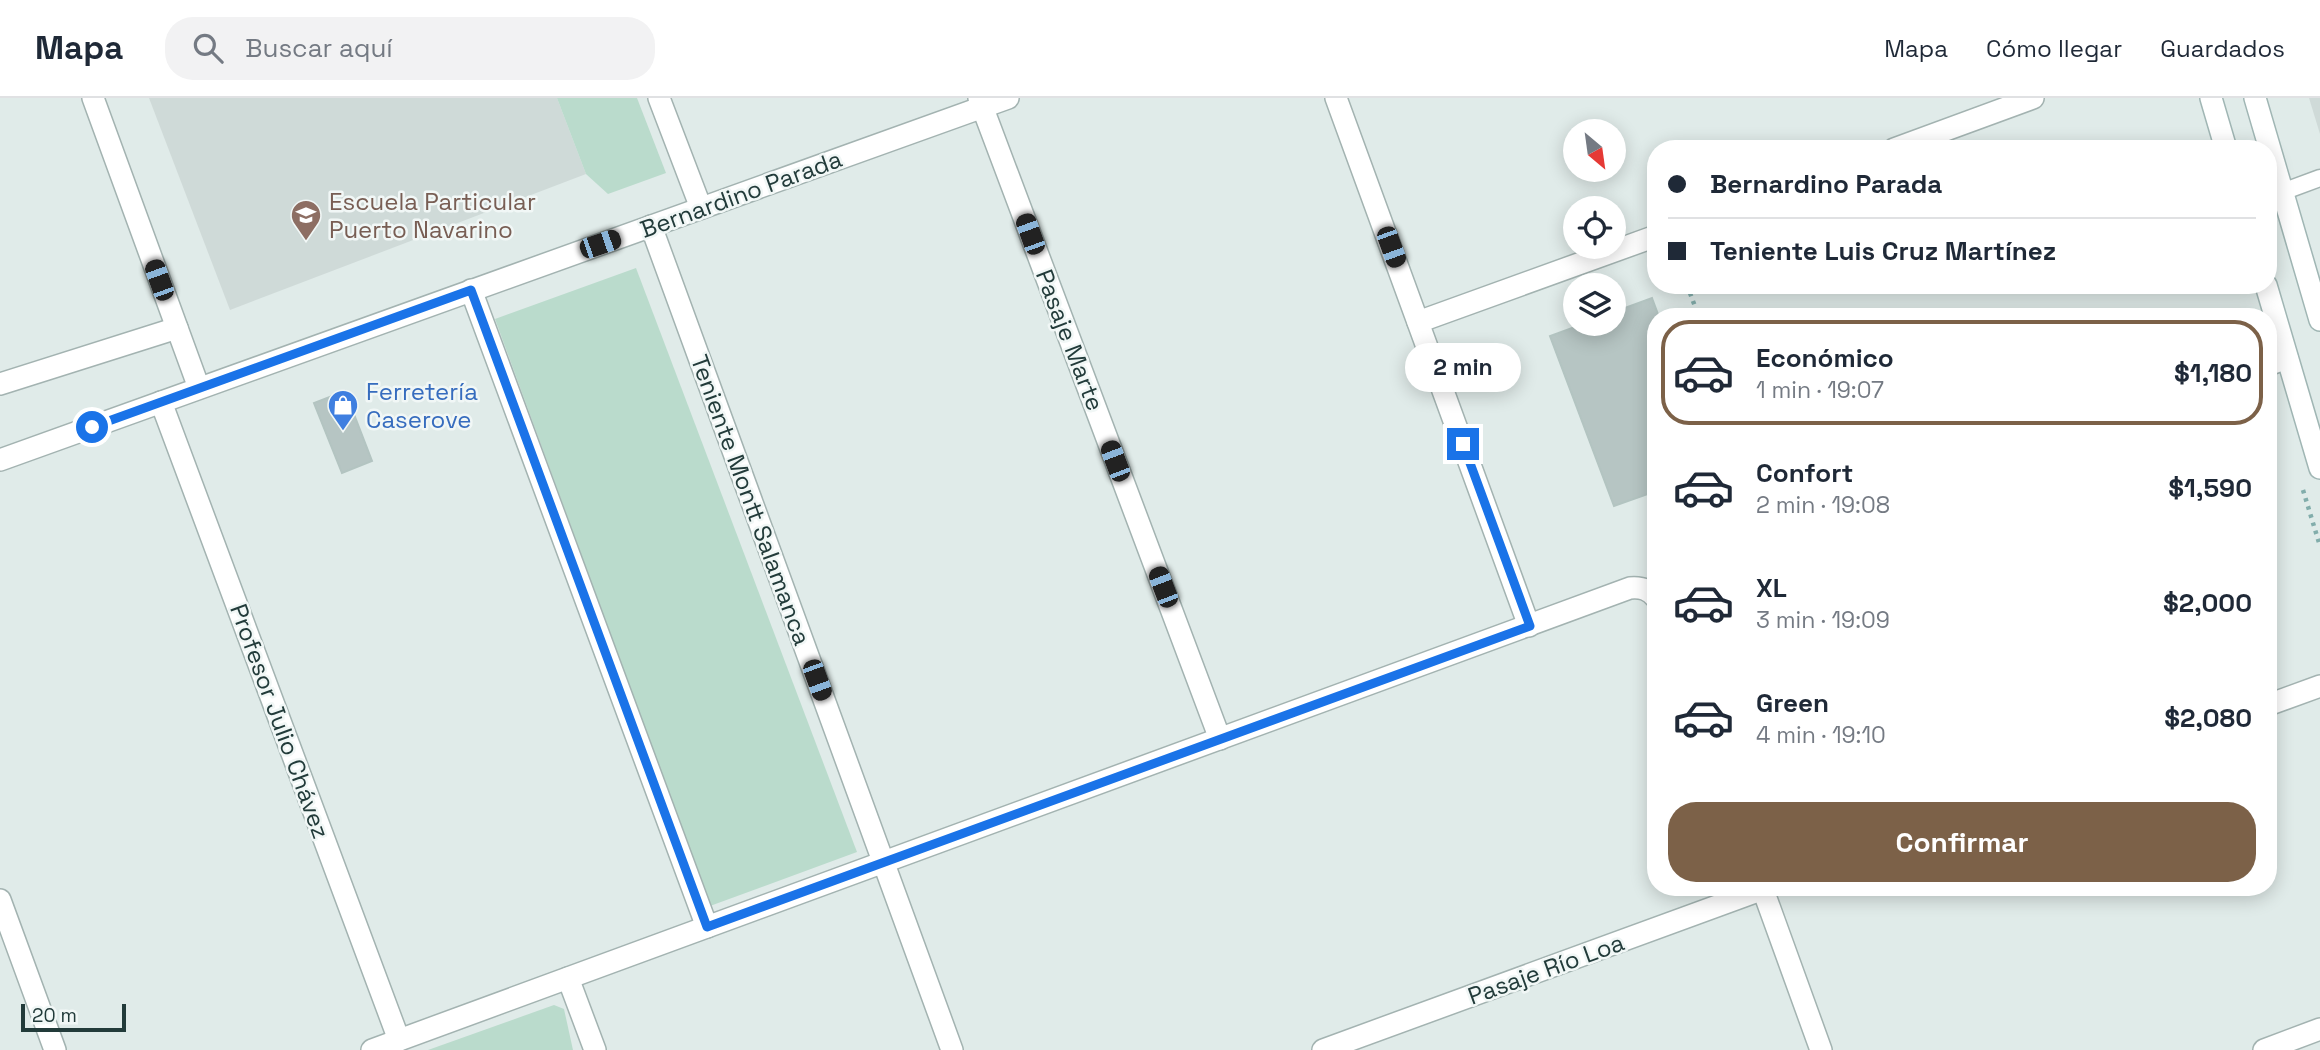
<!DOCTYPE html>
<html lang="es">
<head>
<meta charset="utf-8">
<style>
  body { margin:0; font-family:"Space Grotesk",sans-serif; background:#f2f2f3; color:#1f2937; height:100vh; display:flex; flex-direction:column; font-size:26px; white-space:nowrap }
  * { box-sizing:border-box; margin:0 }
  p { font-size:23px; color:#747a83 }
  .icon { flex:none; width:38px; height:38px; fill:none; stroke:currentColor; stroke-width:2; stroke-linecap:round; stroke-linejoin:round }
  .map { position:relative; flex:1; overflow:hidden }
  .drawer { position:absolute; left:1647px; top:210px; width:630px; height:588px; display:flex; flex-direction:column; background:#fff; border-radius:28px; box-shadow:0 4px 18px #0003 }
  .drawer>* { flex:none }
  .hud { position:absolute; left:1647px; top:42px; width:630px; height:154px; border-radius:28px; box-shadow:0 4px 18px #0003; display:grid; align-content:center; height:154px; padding:0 21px; background:#fff }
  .needle { width:46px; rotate:151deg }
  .controls { position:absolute; left:1563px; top:21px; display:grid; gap:14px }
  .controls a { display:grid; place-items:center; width:63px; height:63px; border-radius:50%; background:#fff; box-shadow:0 4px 18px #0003; font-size:35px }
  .scale { position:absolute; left:21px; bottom:18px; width:105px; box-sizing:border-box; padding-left:7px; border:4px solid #223b3a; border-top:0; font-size:19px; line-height:24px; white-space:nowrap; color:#223b3a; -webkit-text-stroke:5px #f1f7f6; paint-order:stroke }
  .end { position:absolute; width:32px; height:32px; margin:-16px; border:9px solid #1a73e8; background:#fff; box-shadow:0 0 0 4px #fff }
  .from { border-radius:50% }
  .bubble { position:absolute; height:49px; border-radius:24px; background:#fff; box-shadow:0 4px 18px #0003; font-size:23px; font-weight:600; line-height:49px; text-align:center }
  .car { position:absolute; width:21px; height:42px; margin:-21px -10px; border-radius:9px; box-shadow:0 0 5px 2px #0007; background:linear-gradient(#222 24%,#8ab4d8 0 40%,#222 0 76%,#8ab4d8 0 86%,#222 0) }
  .hud b { display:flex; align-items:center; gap:24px; height:66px; font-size:26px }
  .hud b+b { border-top:2px solid #e0e1e3 }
  .hud i { width:18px; height:18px; background:#1f2937 }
  ul { padding:12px 0 0; list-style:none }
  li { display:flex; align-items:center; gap:21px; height:105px; margin:0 14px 10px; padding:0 7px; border:4px solid transparent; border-radius:28px }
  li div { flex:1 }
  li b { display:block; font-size:26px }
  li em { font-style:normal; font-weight:600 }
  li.selected { border-color:#7c6148 }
  li>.icon { width:63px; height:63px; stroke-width:1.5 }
  .action { display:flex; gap:14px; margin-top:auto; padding:14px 21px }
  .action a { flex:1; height:80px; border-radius:28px; background:#7c6148; color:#fff; font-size:28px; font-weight:600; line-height:80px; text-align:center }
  header { display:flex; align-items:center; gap:42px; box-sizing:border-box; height:98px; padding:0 35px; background:#fff; border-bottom:2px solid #e0e1e3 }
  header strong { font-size:33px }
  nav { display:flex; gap:38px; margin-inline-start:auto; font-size:24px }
  .search { width:490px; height:63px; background:#f2f2f3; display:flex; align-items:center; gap:18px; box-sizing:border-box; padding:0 24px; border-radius:28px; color:#747a83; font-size:26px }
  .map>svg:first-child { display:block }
  .built { fill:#cfdad8 }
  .green { fill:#badbcc }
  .building { fill:#b6c5c3; stroke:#b3c4c1; stroke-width:2 }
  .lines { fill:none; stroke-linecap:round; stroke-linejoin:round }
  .service-casing { stroke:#a3b3b1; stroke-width:19 }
  .minor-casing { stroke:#a3b3b1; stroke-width:24 }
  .tertiary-casing { stroke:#a3b3b1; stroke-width:24 }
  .secondary-casing { stroke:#a0b6b4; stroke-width:24 }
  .path { stroke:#82adab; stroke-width:4.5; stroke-dasharray:3.5 5; stroke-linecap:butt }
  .service { stroke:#fff; stroke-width:16 }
  .minor { stroke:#fff; stroke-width:21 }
  .tertiary { stroke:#fff; stroke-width:21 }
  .secondary { stroke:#fff; stroke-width:21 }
  .route { stroke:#1a73e8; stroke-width:9 }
  .labels { text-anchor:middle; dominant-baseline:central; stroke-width:5; stroke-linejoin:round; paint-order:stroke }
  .street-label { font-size:24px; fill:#223b3a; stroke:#f1f7f6 }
  .education-label { font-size:24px; fill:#785e54; stroke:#f1f7f6; text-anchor:start }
  .shop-label { font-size:24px; fill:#366cbe; stroke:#f1f7f6; text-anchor:start }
</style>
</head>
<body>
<header>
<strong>Mapa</strong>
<div class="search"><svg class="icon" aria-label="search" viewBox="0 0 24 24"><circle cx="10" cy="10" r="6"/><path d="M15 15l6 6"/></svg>Buscar aquí</div>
<nav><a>Mapa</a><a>Cómo llegar</a><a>Guardados</a></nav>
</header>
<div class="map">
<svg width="2320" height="952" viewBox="0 0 2320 952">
  <rect width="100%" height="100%" fill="#e0ebe9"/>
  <g class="built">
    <polygon points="149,0 557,0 586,76 230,212"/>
    <polygon points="2309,0 2320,0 2320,36"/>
  </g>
  <g class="green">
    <polygon points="557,0 637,0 666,75 608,96 586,76"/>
    <polygon points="636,170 857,754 710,808 495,221"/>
    <polygon points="554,907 564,911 573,952 428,952"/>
  </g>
  <g class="building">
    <polygon points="1652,200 1659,219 1656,219 1656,393 1614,408 1550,238 1583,226 1614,226 1614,214"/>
    <polygon points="345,293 372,363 342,375 314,305"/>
  </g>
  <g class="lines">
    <g class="service-casing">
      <polyline id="service" points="2282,94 2320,80"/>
    </g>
    <g class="minor-casing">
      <g id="minor">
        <polyline points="93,0 199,290"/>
        <polyline points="659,0 701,110"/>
        <polyline points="979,0 1220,641"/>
        <polyline points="1336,0 1529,528"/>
        <polyline points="1894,51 2033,0"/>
        <polyline points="651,128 952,952"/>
        <polyline points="471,192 707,829"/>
        <polyline points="1418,224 1656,138"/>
        <polyline points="2268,267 2287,260"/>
        <polyline points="0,286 177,230"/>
        <polyline points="161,304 399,942"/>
        <polyline points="2268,607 2320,588"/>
        <polyline points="1762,789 1821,952"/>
        <polyline points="0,802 55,952"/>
        <polyline points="568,880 595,952"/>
        <path d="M372,952L1630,490C1641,489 1649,491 1656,500"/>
        <polyline points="1323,952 1769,789"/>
        <polyline points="2264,952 2320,931"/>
      </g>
    </g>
    <g class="tertiary-casing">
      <polyline id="tertiary" points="0,362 1008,0"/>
    </g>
    <g class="secondary-casing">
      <g id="secondary">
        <polyline points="2211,0 2226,51"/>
        <polyline points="2255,0 2320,222"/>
        <polyline points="2266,187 2320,370"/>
      </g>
    </g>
    <g class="path">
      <polyline points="1687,187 1699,219"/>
      <polyline points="2303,392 2320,448"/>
    </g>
    <use href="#service" class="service"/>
    <use href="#minor" class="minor"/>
    <use href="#tertiary" class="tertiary"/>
    <use href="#secondary" class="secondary"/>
  </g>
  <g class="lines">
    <polyline class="route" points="92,329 471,192 707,829 1530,528 1463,346"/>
  </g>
  <defs>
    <g id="school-pin" transform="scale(1.575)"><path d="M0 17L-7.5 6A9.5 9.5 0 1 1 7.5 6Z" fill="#8d6e63" stroke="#f1f7f6"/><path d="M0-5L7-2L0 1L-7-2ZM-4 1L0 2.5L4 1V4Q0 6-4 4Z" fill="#fff"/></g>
    <g id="shop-pin" transform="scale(1.575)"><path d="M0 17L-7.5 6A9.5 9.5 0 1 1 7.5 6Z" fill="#3f7fe0" stroke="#f1f7f6"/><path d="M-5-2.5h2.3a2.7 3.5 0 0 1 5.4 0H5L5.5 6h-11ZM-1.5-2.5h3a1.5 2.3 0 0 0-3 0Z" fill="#fff"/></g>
  </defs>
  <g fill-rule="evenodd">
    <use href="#school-pin" x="306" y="117"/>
    <use href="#shop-pin" x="343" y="307"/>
  </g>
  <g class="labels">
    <g class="street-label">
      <text transform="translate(741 96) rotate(-20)">Bernardino Parada</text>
      <text transform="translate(1070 242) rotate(69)">Pasaje Marte</text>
      <text transform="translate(751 402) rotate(70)">Teniente Montt Salamanca</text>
      <text transform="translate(280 623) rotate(70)">Profesor Julio Chávez</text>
      <text transform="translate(1546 871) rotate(-20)">Pasaje Río Loa</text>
    </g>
    <g class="education-label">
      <text x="329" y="103">Escuela Particular<tspan x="329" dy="28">Puerto Navarino</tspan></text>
    </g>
    <g class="shop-label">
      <text x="366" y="293">Ferretería<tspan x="366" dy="28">Caserove</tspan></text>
    </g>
  </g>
</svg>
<div class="controls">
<a><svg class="needle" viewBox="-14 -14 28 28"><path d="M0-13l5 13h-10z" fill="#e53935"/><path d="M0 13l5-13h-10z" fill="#747a83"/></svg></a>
<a><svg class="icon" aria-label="locate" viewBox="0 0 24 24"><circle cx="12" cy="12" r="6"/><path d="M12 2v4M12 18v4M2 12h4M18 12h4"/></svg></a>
<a><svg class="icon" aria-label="layers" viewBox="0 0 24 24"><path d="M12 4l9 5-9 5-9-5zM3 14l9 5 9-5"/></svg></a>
</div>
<div class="scale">20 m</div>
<i class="end from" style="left:92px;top:329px"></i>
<i class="end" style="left:1463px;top:346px"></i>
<div class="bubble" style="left:1405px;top:245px;width:116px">2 min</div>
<i class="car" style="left:1030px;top:136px;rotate:340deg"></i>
<i class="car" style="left:600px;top:146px;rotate:71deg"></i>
<i class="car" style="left:1391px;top:149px;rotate:160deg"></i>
<i class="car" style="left:159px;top:182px;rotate:340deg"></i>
<i class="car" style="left:1115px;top:363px;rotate:339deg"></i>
<i class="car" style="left:1163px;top:489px;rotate:339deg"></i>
<i class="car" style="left:817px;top:582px;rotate:160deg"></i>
<div class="hud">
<b><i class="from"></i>Bernardino Parada</b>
<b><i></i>Teniente Luis Cruz Martínez</b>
</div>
<section class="drawer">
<ul>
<li class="selected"><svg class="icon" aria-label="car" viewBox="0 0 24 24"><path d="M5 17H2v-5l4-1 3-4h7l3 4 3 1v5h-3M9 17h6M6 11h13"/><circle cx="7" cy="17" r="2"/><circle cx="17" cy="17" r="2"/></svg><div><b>Económico</b><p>1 min · 19:07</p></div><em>$1,180</em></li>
<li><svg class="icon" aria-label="car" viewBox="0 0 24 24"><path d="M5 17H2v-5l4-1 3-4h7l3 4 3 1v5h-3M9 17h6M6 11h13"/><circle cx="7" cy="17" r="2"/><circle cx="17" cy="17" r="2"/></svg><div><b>Confort</b><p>2 min · 19:08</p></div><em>$1,590</em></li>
<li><svg class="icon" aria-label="car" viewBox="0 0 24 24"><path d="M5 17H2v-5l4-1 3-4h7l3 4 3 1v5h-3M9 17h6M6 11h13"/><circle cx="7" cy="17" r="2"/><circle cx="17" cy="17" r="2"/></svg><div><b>XL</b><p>3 min · 19:09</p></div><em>$2,000</em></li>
<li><svg class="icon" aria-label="car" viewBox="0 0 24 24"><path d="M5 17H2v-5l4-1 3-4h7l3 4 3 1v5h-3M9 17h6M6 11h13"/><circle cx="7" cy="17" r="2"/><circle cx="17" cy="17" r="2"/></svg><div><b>Green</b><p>4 min · 19:10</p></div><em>$2,080</em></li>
</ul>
<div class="action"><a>Confirmar</a></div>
</section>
</div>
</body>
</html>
